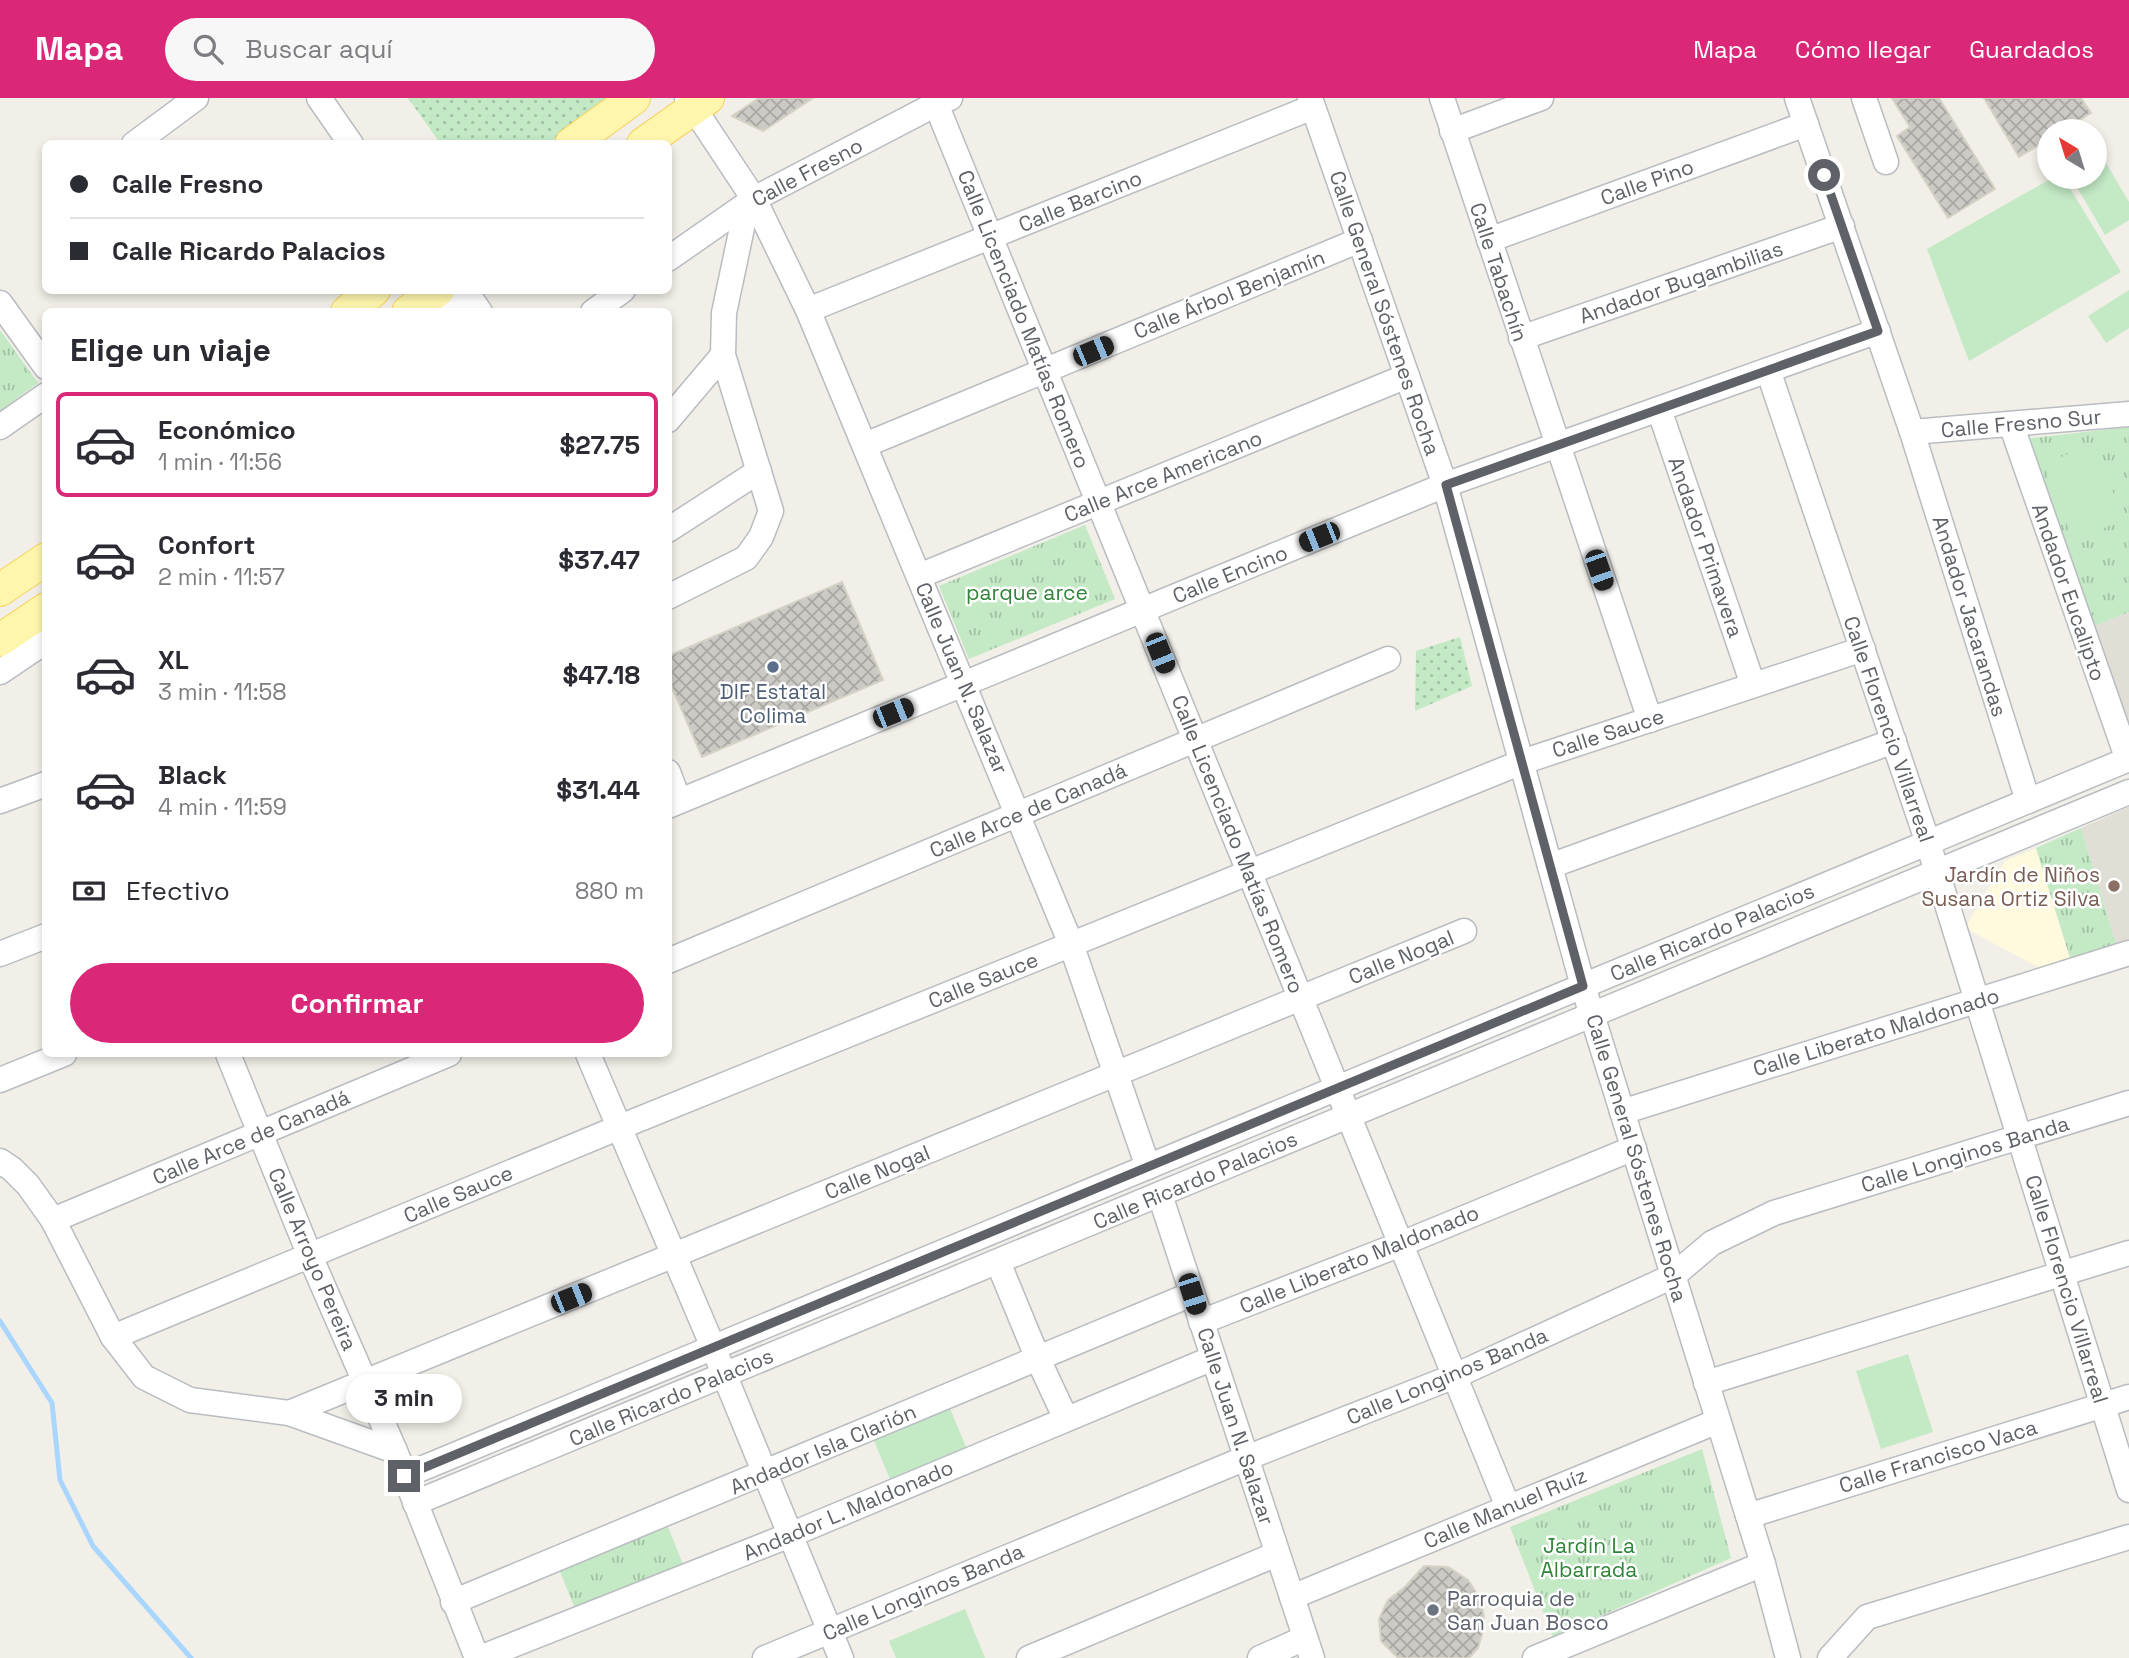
<!DOCTYPE html>
<html lang="es">
<head>
<meta charset="utf-8">
<style>
  body { margin:0; font-family:"Space Grotesk",sans-serif; background:#f7f7f7; color:#2b2b33; height:100vh; display:flex; flex-direction:column; font-size:26px; white-space:nowrap }
  * { box-sizing:border-box; margin:0 }
  p { font-size:23px; color:#7c7c81 }
  .icon { flex:none; width:38px; height:38px; fill:none; stroke:currentColor; stroke-width:2; stroke-linecap:round; stroke-linejoin:round }
  .map { position:relative; flex:1; overflow:hidden }
  .sheet { position:absolute; left:42px; top:210px; width:630px; height:749px; display:flex; flex-direction:column; background:#fff; border-radius:10px; box-shadow:0 4px 10px #0003 }
  .sheet>* { flex:none }
  .hud { position:absolute; left:42px; top:42px; width:630px; height:154px; border-radius:10px; box-shadow:0 4px 10px #0003; display:grid; align-content:center; height:154px; padding:0 28px; background:#fff }
  .needle { width:46px; rotate:322deg }
  .tools { position:absolute; left:2037px; top:21px; display:grid; gap:14px }
  .tools a { display:grid; place-items:center; width:70px; height:70px; border-radius:50%; background:#fff; box-shadow:0 4px 10px #0003; font-size:35px }
  .end { position:absolute; width:32px; height:32px; margin:-16px; border:9px solid #5e6268; background:#fff; box-shadow:0 0 0 4px #fff }
  .from { border-radius:50% }
  .bubble { position:absolute; height:49px; border-radius:24px; background:#fff; box-shadow:0 4px 10px #0003; font-size:23px; font-weight:700; line-height:49px; text-align:center }
  .car { position:absolute; width:21px; height:42px; margin:-21px -10px; border-radius:9px; box-shadow:0 0 5px 2px #0007; background:linear-gradient(#222 24%,#8ab4d8 0 40%,#222 0 76%,#8ab4d8 0 86%,#222 0) }
  .hud b { display:flex; align-items:center; gap:24px; height:66px; font-size:26px }
  .hud b+b { border-top:2px solid #e1e1e2 }
  .hud i { width:18px; height:18px; background:#2b2b33 }
  ul { padding:0; list-style:none }
  li { display:flex; align-items:center; gap:21px; height:105px; margin:0 14px 10px; padding:0 14px; border:4px solid transparent; border-radius:10px }
  li div { flex:1 }
  li b { display:block; font-size:26px }
  li em { font-style:normal; font-weight:700 }
  li.active { border-color:#db2777 }
  li>.icon { width:63px; height:63px; stroke-width:1.5 }
  h2 { padding:0 28px; font-size:32px; line-height:84px }
  .pay { display:flex; align-items:center; gap:18px; height:77px; padding:0 28px; font-size:26px }
  .pay p { margin-inline-start:auto }
  .primary-button { display:flex; gap:14px; margin-top:auto; padding:14px 28px }
  .primary-button a { flex:1; height:80px; border-radius:42px; background:#db2777; color:#fff; font-size:28px; font-weight:700; line-height:80px; text-align:center }
  header { display:flex; align-items:center; gap:42px; box-sizing:border-box; height:98px; padding:0 35px; background:#db2777; color:#fff }
  header strong { font-size:33px }
  nav { display:flex; gap:38px; margin-inline-start:auto; font-size:24px }
  .search { width:490px; height:63px; background:#f7f7f7; display:flex; align-items:center; gap:18px; box-sizing:border-box; padding:0 24px; border-radius:38px; color:#7c7c81; font-size:26px }
  .map>svg:first-child { display:block }
  .commercial { fill:#fff9de }
  .education { fill:#e1ded5 }
  .grass { fill:url(#grass-dots) }
  .park { fill:url(#park-tufts) }
  .pitch { fill:#c3e9c5 }
  .lines { fill:none; stroke-linecap:round; stroke-linejoin:round }
  .stream { stroke:#a9d6ff; stroke-width:5 }
  .building { fill:url(#building-cross-hatch); stroke:#d6d2c5; stroke-width:2 }
  .minor-casing { stroke:#b9bcc1; stroke-width:27 }
  .major-casing { stroke:#f8d359; stroke-width:34 }
  .minor { stroke:#fff; stroke-width:24 }
  .major { stroke:#fff6ae; stroke-width:32 }
  .route { stroke:#5e6268; stroke-width:9 }
  .service-dot { fill:#5c6f8a; stroke:#fff; stroke-width:2.5 }
  .education-dot { fill:#8d6e63; stroke:#fff; stroke-width:2.5 }
  .worship-dot { fill:#6b7280; stroke:#fff; stroke-width:2.5 }
  .labels { text-anchor:middle; dominant-baseline:central; stroke-width:5; stroke-linejoin:round; paint-order:stroke }
  .street-label { font-size:21px; fill:#5e6268; stroke:#fff }
  .park-label { font-size:21px; fill:#308439; stroke:#fff }
  .service-label { font-size:21px; fill:#4e5e75; stroke:#fff }
  .education-label { font-size:21px; fill:#785e54; stroke:#fff; text-anchor:end }
  .worship-label { font-size:21px; fill:#5b616d; stroke:#fff; text-anchor:start }
</style>
</head>
<body>
<header>
<strong>Mapa</strong>
<div class="search"><svg class="icon" aria-label="search" viewBox="0 0 24 24"><circle cx="10" cy="10" r="6"/><path d="M15 15l6 6"/></svg>Buscar aquí</div>
<nav><a>Mapa</a><a>Cómo llegar</a><a>Guardados</a></nav>
</header>
<div class="map">
<svg width="2129" height="1560" viewBox="0 0 2129 1560">
  <defs>
    <pattern id="grass-dots" width="8" height="8" patternUnits="userSpaceOnUse" patternTransform="scale(1.75)"><rect width="8" height="8" fill="#c3e9c5"/><path d="M2 2h.1M6 6h.1" fill="none" stroke="#a2c0a4" stroke-width="1.8" stroke-linecap="round"/></pattern>
    <pattern id="park-tufts" width="24" height="20" patternUnits="userSpaceOnUse" patternTransform="scale(1.75)"><rect width="24" height="20" fill="#c3e9c5"/><path d="M3 7l-1-3M5 7V3M7 7l1-3M15 17l-1-3M17 17v-4M19 17l1-3" fill="none" stroke="#a2c0a4"/></pattern>
    <pattern id="building-cross-hatch" width="8" height="8" patternUnits="userSpaceOnUse" patternTransform="scale(1.75)"><rect width="8" height="8" fill="#cccac4"/><path d="M0 0l8 8M0 8l8-8" fill="none" stroke="#a9a7a3"/></pattern>
  </defs>
  <rect width="100%" height="100%" fill="#f1efe7"/>
  <polygon class="commercial" points="2036,750 2071,863 2044,872 1965,830 2005,763"/>
  <g class="education">
    <polygon points="2129,514 2129,644 2089,530"/>
    <polygon points="2129,709 2129,845 2117,849 2081,730"/>
  </g>
  <g class="grass">
    <polygon points="408,0 614,0 554,46 440,45"/>
    <polygon points="1460,539 1472,588 1415,613 1416,553"/>
  </g>
  <g class="park">
    <polygon points="0,232 38,285 0,313"/>
    <polygon points="2129,329 2129,514 2089,530 2024,341"/>
    <polygon points="1085,427 1115,501 969,561 939,488"/>
    <polygon points="2081,730 2117,849 2071,863 2036,750"/>
    <polygon points="1702,1351 1731,1460 1553,1539 1510,1429"/>
    <polygon points="666,1424 684,1469 576,1513 558,1469"/>
  </g>
  <g class="pitch">
    <polygon points="2103,60 2129,104 2129,122 2105,137 2071,79 2095,79 2095,65"/>
    <polygon points="2054,79 2063,79 2121,174 1969,263 1927,151"/>
    <polygon points="2129,192 2129,230 2106,245 2088,218"/>
    <polygon points="2094,346 2124,422 2073,442 2043,366"/>
    <polygon points="1908,1256 1933,1334 1881,1351 1856,1273"/>
    <polygon points="948,1306 969,1356 893,1388 872,1338"/>
    <polygon points="965,1511 985,1560 896,1560 889,1543"/>
  </g>
  <g class="lines">
    <polyline class="stream" points="0,1223 52,1305 60,1382 93,1448 191,1560"/>
  </g>
  <g class="building">
    <polygon points="759,0 813,0 763,33 732,18"/>
    <polygon points="1892,0 1939,0 1995,91 1948,120 1897,38 1910,29"/>
    <polygon points="1984,0 2081,0 2091,15 2061,33 2049,33 2049,41 2019,59"/>
    <polygon points="842,484 883,582 702,659 668,580 668,558"/>
    <polygon points="1424,1468 1448,1469 1468,1482 1481,1502 1485,1526 1478,1550 1469,1560 1398,1560 1381,1543 1379,1521 1388,1502 1405,1489"/>
  </g>
  <g class="lines">
    <g class="minor-casing">
      <g id="minor">
        <polyline points="319,0 351,46"/>
        <polyline points="687,0 754,101 808,212 1071,846 1148,1069"/>
        <polyline points="1310,0 1445,387 1583,888 1763,1466 1788,1560"/>
        <polyline points="1442,0 1650,622"/>
        <polyline points="1797,0 1912,334 2028,703"/>
        <polyline points="1864,0 1886,64"/>
        <polyline points="936,6 1508,1409"/>
        <polyline points="1452,33 1541,0"/>
        <polyline points="134,46 196,0"/>
        <polyline points="1489,142 1806,26"/>
        <polyline points="668,161 754,101 936,6 950,0"/>
        <polyline points="442,192 456,214"/>
        <polyline points="465,192 480,214"/>
        <polyline points="0,205 46,269"/>
        <polyline points="808,212 1313,9"/>
        <polyline points="593,214 623,192"/>
        <polyline points="1521,240 1842,128"/>
        <polyline points="1768,272 1928,745 2129,1392"/>
        <polyline points="1659,311 1753,587"/>
        <polyline points="668,322 723,257"/>
        <polyline points="2011,326 2128,662"/>
        <polyline points="0,329 46,297"/>
        <polyline points="1912,334 2129,316"/>
        <polyline points="865,347 1360,142"/>
        <polyline points="668,432 759,373"/>
        <polyline points="919,478 1407,278"/>
        <polyline points="668,499 746,460 761,439 771,413 723,257 724,215 747,106"/>
        <polyline points="0,574 46,543"/>
        <polyline points="668,674 679,703"/>
        <polyline points="0,703 46,686"/>
        <polyline points="668,708 1445,387 1878,233"/>
        <polyline points="1550,768 1894,643"/>
        <polyline points="0,856 46,838"/>
        <polyline points="668,863 1388,561"/>
        <polyline points="228,956 310,1158 395,1353 477,1560"/>
        <polyline points="588,956 713,1249 841,1560"/>
        <polyline points="0,982 64,956"/>
        <polyline points="1622,1014 2129,855"/>
        <polyline points="0,1063 12,1071 28,1087 53,1122 113,1239 144,1279 190,1302 289,1315 395,1353"/>
        <polyline points="1160,1097 1312,1560"/>
        <polyline points="53,1122 449,956"/>
        <polyline points="998,1164 1038,1261 1066,1321"/>
        <polyline points="1201,1224 1401,1146 1634,1050"/>
        <polyline points="113,1239 620,1029 1522,664 1863,551"/>
        <polyline points="1706,1285 2129,1155"/>
        <polyline points="289,1315 1464,833"/>
        <polyline points="404,1378 2129,661"/>
        <polyline points="415,1405 2129,694"/>
        <polyline points="1748,1418 2129,1299"/>
        <polyline points="1292,1499 1718,1323"/>
        <polyline points="453,1504 1192,1196"/>
        <polyline points="480,1560 790,1437 1213,1260"/>
        <polyline points="765,1560 1246,1360 1455,1278 1673,1178 1712,1145 1774,1115 2129,1005"/>
        <polyline points="1029,1560 1277,1456"/>
        <polyline points="1260,1560 1305,1540"/>
        <polyline points="1535,1560 1763,1466"/>
        <polyline points="1830,1560 1867,1519 2129,1439"/>
      </g>
    </g>
    <g class="major-casing">
      <g id="major">
        <polyline points="571,46 634,0"/>
        <polyline points="643,46 708,0"/>
        <polyline points="347,214 374,192"/>
        <polyline points="408,214 438,192"/>
        <polyline points="0,492 46,461"/>
        <polyline points="0,542 46,511"/>
      </g>
    </g>
    <use href="#minor" class="minor"/>
    <use href="#major" class="major"/>
  </g>
  <g class="lines">
    <polyline class="route" points="404,1378 1583,888 1446,387 1878,233 1824,77"/>
  </g>
  <circle class="service-dot" cx="773" cy="569" r="7"/>
  <circle class="education-dot" cx="2114" cy="788" r="7"/>
  <circle class="worship-dot" cx="1433" cy="1512" r="7"/>
  <g class="labels">
    <g class="street-label">
      <text transform="translate(807 74) rotate(-28)">Calle Fresno</text>
      <text transform="translate(1647 84) rotate(-20)">Calle Pino</text>
      <text transform="translate(1080 103) rotate(-22)">Calle Barcino</text>
      <text transform="translate(1499 174) rotate(72)">Calle Tabachín</text>
      <text transform="translate(1681 184) rotate(-19)">Andador Bugambilias</text>
      <text transform="translate(1229 196) rotate(-22)">Calle Árbol Benjamín</text>
      <text transform="translate(1385 215) rotate(71)">Calle General Sóstenes Rocha</text>
      <text transform="translate(1024 221) rotate(68)">Calle Licenciado Matías Romero</text>
      <text transform="translate(2021 325) rotate(-5)">Calle Fresno Sur</text>
      <text transform="translate(1163 378) rotate(-22)">Calle Arce Americano</text>
      <text transform="translate(1706 449) rotate(71)">Andador Primavera</text>
      <text transform="translate(1230 476) rotate(-22)">Calle Encino</text>
      <text transform="translate(2069 494) rotate(71)">Andador Eucalipto</text>
      <text transform="translate(1970 518) rotate(73)">Andador Jacarandas</text>
      <text transform="translate(962 580) rotate(67)">Calle Juan N. Salazar</text>
      <text transform="translate(1889 631) rotate(71)">Calle Florencio Villarreal</text>
      <text transform="translate(1608 635) rotate(-18)">Calle Sauce</text>
      <text transform="translate(1028 712) rotate(-23)">Calle Arce de Canadá</text>
      <text transform="translate(1238 746) rotate(68)">Calle Licenciado Matías Romero</text>
      <text transform="translate(1712 834) rotate(-23)">Calle Ricardo Palacios</text>
      <text transform="translate(1401 859) rotate(-22)">Calle Nogal</text>
      <text transform="translate(983 882) rotate(-22)">Calle Sauce</text>
      <text transform="translate(1876 934) rotate(-17)">Calle Liberato Maldonado</text>
      <text transform="translate(251 1039) rotate(-23)">Calle Arce de Canadá</text>
      <text transform="translate(1965 1056) rotate(-17)">Calle Longinos Banda</text>
      <text transform="translate(1637 1060) rotate(73)">Calle General Sóstenes Rocha</text>
      <text transform="translate(877 1074) rotate(-22)">Calle Nogal</text>
      <text transform="translate(1195 1082) rotate(-23)">Calle Ricardo Palacios</text>
      <text transform="translate(458 1096) rotate(-23)">Calle Sauce</text>
      <text transform="translate(313 1161) rotate(67)">Calle Arroyo Pereira</text>
      <text transform="translate(1359 1161) rotate(-22)">Calle Liberato Maldonado</text>
      <text transform="translate(2067 1191) rotate(73)">Calle Florencio Villarreal</text>
      <text transform="translate(1447 1278) rotate(-23)">Calle Longinos Banda</text>
      <text transform="translate(671 1299) rotate(-23)">Calle Ricardo Palacios</text>
      <text transform="translate(1236 1328) rotate(72)">Calle Juan N. Salazar</text>
      <text transform="translate(823 1351) rotate(-23)">Andador Isla Clarión</text>
      <text transform="translate(1938 1358) rotate(-17)">Calle Francisco Vaca</text>
      <text transform="translate(1505 1410) rotate(-23)">Calle Manuel Ruíz</text>
      <text transform="translate(848 1412) rotate(-23)">Andador L. Maldonado</text>
      <text transform="translate(923 1494) rotate(-23)">Calle Longinos Banda</text>
    </g>
    <g class="park-label">
      <text x="1027" y="494">parque arce</text>
      <text x="1589" y="1447">Jardín La<tspan x="1589" dy="24">Albarrada</tspan></text>
    </g>
    <g class="service-label">
      <text x="773" y="593">DIF Estatal<tspan x="773" dy="24">Colima</tspan></text>
    </g>
    <g class="education-label">
      <text x="2100" y="776">Jardín de Niños<tspan x="2100" dy="24">Susana Ortiz Silva</tspan></text>
    </g>
    <g class="worship-label">
      <text x="1447" y="1500">Parroquia de<tspan x="1447" dy="24">San Juan Bosco</tspan></text>
    </g>
  </g>
</svg>
<div class="tools">
<a><svg class="needle" viewBox="-14 -14 28 28"><path d="M0-13l5 13h-10z" fill="#e53935"/><path d="M0 13l5-13h-10z" fill="#7c7c81"/></svg></a>
</div>
<i class="end from" style="left:1824px;top:77px"></i>
<i class="end" style="left:404px;top:1378px"></i>
<div class="bubble" style="left:346px;top:1276px;width:116px">3 min</div>
<i class="car" style="left:1093px;top:253px;rotate:67deg"></i>
<i class="car" style="left:1319px;top:439px;rotate:248deg"></i>
<i class="car" style="left:1599px;top:472px;rotate:161deg"></i>
<i class="car" style="left:1160px;top:555px;rotate:158deg"></i>
<i class="car" style="left:893px;top:615px;rotate:68deg"></i>
<i class="car" style="left:1192px;top:1196px;rotate:162deg"></i>
<i class="car" style="left:571px;top:1200px;rotate:68deg"></i>
<div class="hud">
<b><i class="from"></i>Calle Fresno</b>
<b><i></i>Calle Ricardo Palacios</b>
</div>
<section class="sheet">
<h2>Elige un viaje</h2>
<ul>
<li class="active"><svg class="icon" aria-label="car" viewBox="0 0 24 24"><path d="M5 17H2v-5l4-1 3-4h7l3 4 3 1v5h-3M9 17h6M6 11h13"/><circle cx="7" cy="17" r="2"/><circle cx="17" cy="17" r="2"/></svg><div><b>Económico</b><p>1 min · 11:56</p></div><em>$27.75</em></li>
<li><svg class="icon" aria-label="car" viewBox="0 0 24 24"><path d="M5 17H2v-5l4-1 3-4h7l3 4 3 1v5h-3M9 17h6M6 11h13"/><circle cx="7" cy="17" r="2"/><circle cx="17" cy="17" r="2"/></svg><div><b>Confort</b><p>2 min · 11:57</p></div><em>$37.47</em></li>
<li><svg class="icon" aria-label="car" viewBox="0 0 24 24"><path d="M5 17H2v-5l4-1 3-4h7l3 4 3 1v5h-3M9 17h6M6 11h13"/><circle cx="7" cy="17" r="2"/><circle cx="17" cy="17" r="2"/></svg><div><b>XL</b><p>3 min · 11:58</p></div><em>$47.18</em></li>
<li><svg class="icon" aria-label="car" viewBox="0 0 24 24"><path d="M5 17H2v-5l4-1 3-4h7l3 4 3 1v5h-3M9 17h6M6 11h13"/><circle cx="7" cy="17" r="2"/><circle cx="17" cy="17" r="2"/></svg><div><b>Black</b><p>4 min · 11:59</p></div><em>$31.44</em></li>
</ul>
<div class="pay"><svg class="icon" aria-label="cash" viewBox="0 0 24 24"><path d="M3 7h18v10H3z"/><circle cx="12" cy="12" r="2"/></svg>Efectivo<p>880 m</p></div>
<div class="primary-button"><a>Confirmar</a></div>
</section>
</div>
</body>
</html>
